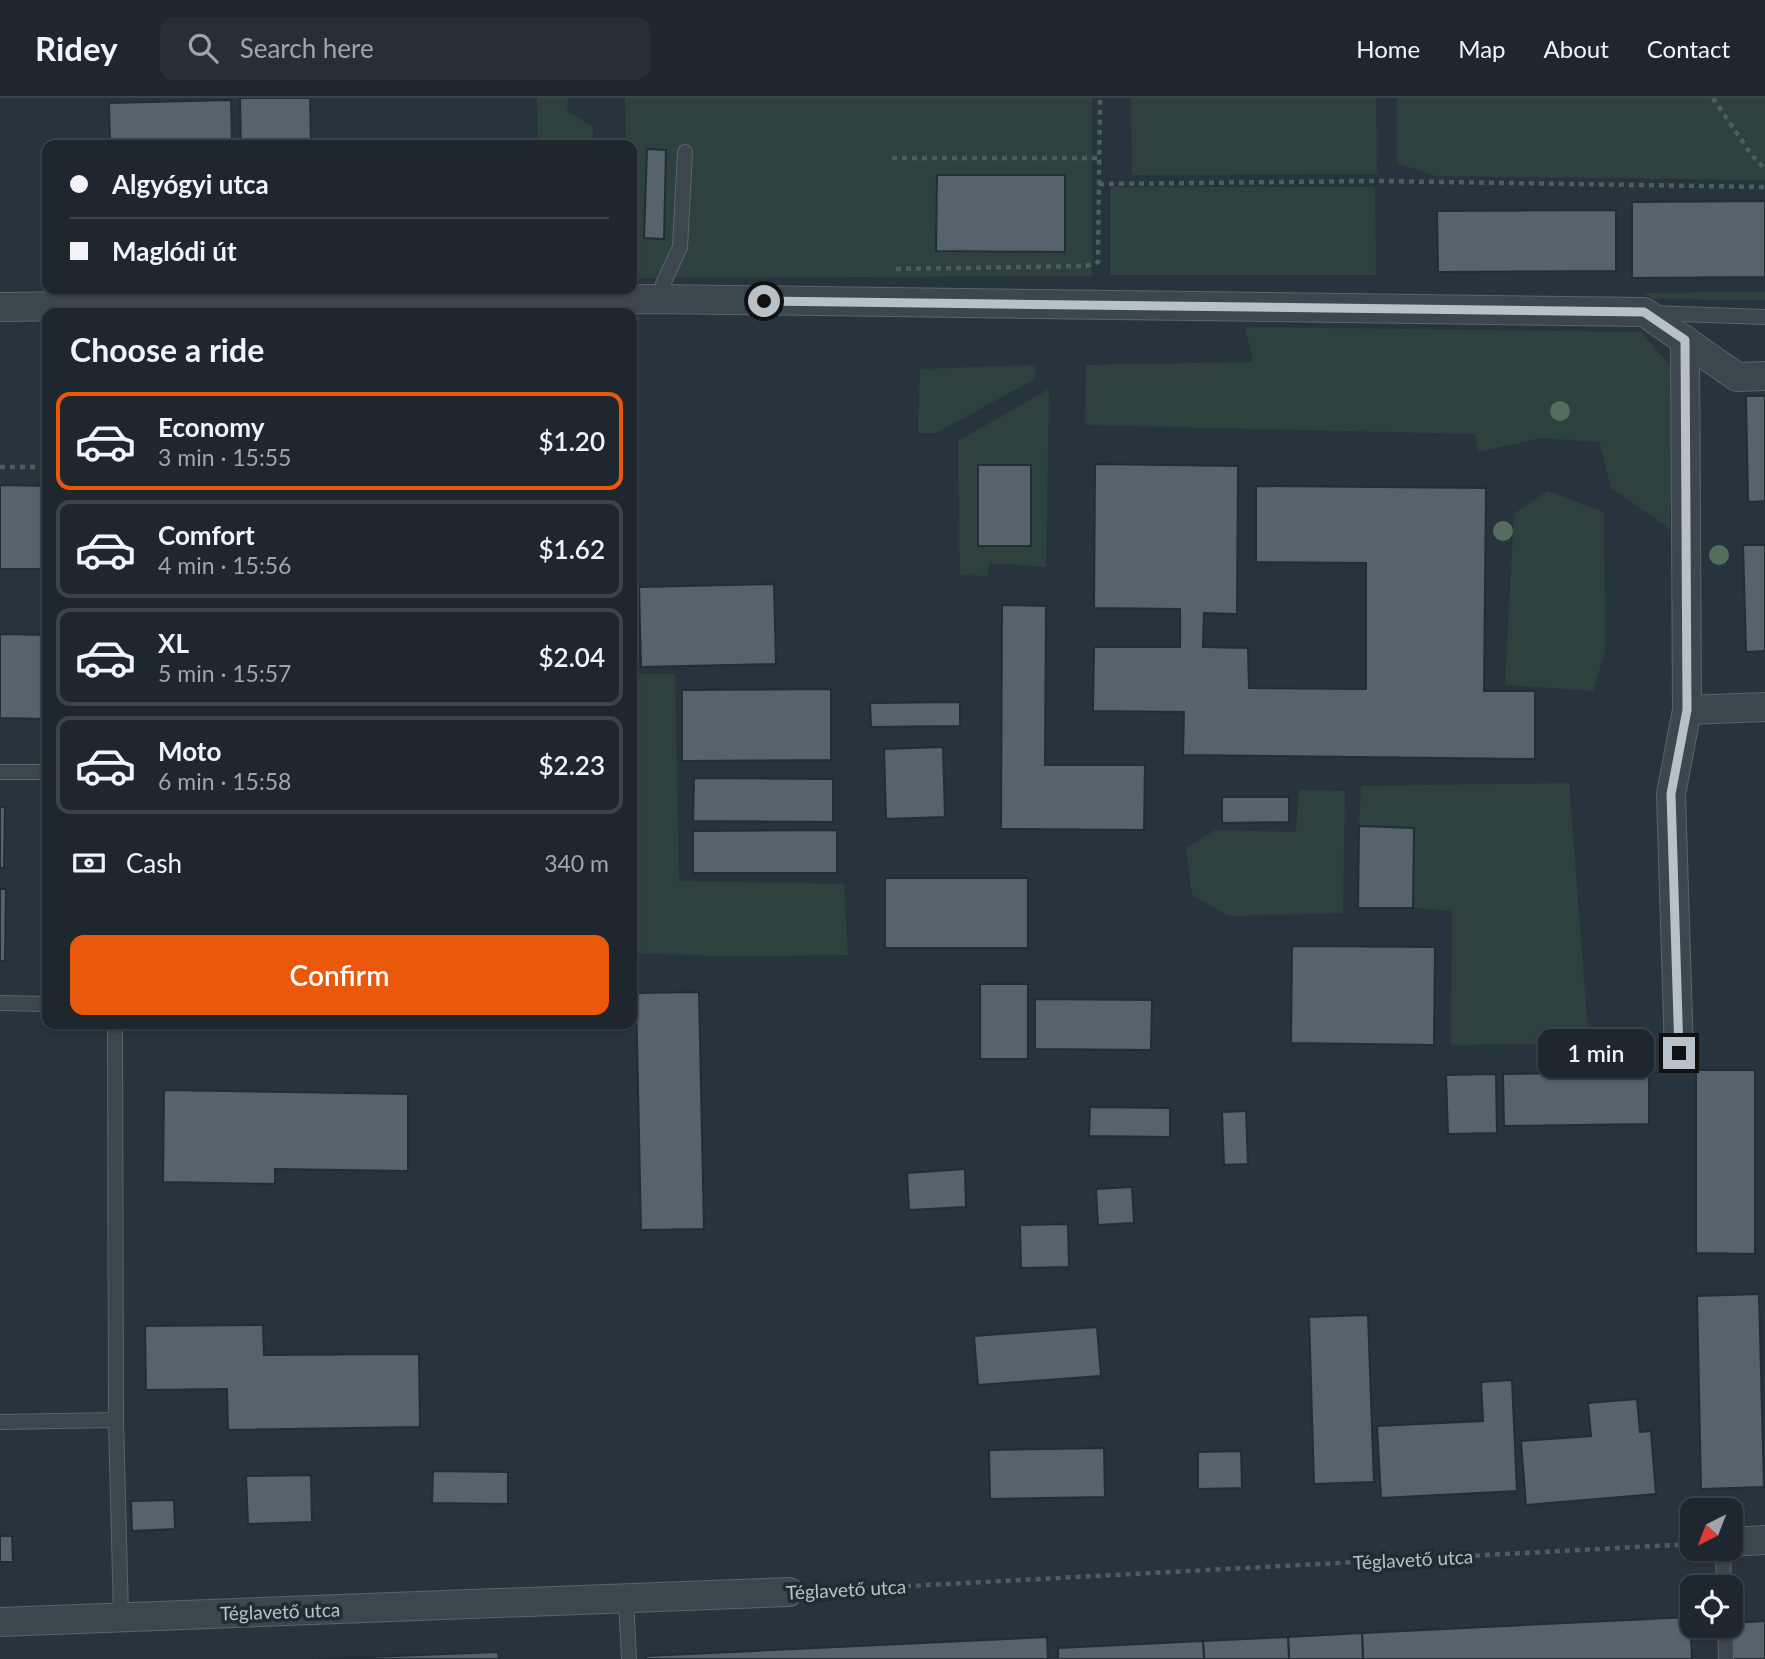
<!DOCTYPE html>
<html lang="en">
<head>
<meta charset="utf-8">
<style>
  body { margin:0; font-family:Lato,sans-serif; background:#262f36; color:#f1f3f6; height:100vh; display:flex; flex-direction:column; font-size:26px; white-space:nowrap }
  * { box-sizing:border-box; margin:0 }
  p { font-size:23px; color:#a1a5aa }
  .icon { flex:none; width:38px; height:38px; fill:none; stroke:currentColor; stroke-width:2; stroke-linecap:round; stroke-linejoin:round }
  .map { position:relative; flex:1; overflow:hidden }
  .panel { position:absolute; left:42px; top:210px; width:595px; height:721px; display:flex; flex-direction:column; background:#1e272e; border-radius:14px; box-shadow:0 2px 5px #0004,0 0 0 2px #3c444a }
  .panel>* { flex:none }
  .banner { position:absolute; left:42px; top:42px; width:595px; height:154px; border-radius:14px; box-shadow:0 2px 5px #0004,0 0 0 2px #3c444a; display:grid; align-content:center; height:154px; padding:0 28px; background:#1e272e }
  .needle { width:46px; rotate:222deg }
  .fabs { position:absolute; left:1680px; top:1400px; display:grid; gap:14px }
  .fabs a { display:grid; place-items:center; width:63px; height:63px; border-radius:14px; background:#1e272e; box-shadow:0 2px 5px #0004,0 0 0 2px #3c444a; font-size:35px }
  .end { position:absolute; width:32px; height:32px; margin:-16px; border:9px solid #b8c1c8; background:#111; box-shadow:0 0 0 4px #111 }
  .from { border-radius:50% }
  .bubble { position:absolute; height:49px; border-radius:14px; background:#1e272e; box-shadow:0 2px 5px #0004,0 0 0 2px #3c444a; font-size:23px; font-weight:600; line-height:49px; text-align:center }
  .banner b { display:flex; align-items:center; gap:24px; height:66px; font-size:26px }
  .banner b+b { border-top:2px solid #3c444a }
  .banner i { width:18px; height:18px; background:#f1f3f6 }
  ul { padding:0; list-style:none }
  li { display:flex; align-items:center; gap:21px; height:98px; margin:0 14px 10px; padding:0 14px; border:4px solid #3c444a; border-radius:14px }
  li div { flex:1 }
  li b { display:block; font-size:26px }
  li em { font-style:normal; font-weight:600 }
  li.selected { border-color:#ea580c }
  li>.icon { width:63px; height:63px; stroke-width:1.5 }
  h2 { padding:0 28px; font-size:32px; line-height:84px }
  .pay { display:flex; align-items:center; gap:18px; height:77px; padding:0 28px; font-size:26px }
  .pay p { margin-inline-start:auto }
  .action { display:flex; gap:14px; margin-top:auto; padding:14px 28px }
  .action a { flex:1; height:80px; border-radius:14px; background:#ea580c; color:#fff; font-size:28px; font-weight:600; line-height:80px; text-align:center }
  header { display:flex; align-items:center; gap:42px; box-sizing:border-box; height:98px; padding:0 35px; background:#1e272e; border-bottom:2px solid #3c444a }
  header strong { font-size:33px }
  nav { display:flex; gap:38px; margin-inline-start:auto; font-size:24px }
  .search { width:490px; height:63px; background:#262f36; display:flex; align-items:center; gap:18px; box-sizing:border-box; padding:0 24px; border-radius:14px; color:#a1a5aa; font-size:26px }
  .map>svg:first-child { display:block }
  .green { fill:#2d423f }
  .building { fill:#56636c; stroke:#222d34; stroke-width:2 }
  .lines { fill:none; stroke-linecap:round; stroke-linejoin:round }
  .service-casing { stroke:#59646b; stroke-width:16 }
  .minor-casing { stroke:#59646b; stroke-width:30 }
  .path { stroke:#4c5f5d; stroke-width:4.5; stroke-dasharray:5 5; stroke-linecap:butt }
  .service { stroke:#3b464d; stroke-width:14 }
  .minor { stroke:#3b464d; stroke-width:28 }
  .tree { fill:#546d5f }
  .route { stroke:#b8c1c8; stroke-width:9 }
  .labels { text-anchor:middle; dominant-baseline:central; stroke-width:7; stroke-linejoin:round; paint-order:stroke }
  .street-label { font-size:19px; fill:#b8c1c8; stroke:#202b32 }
</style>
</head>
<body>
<header>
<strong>Ridey</strong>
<div class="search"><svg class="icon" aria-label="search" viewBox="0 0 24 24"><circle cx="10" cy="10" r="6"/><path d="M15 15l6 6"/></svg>Search here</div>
<nav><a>Home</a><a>Map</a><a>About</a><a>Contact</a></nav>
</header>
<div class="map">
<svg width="1765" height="1561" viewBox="0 0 1765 1561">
  <rect width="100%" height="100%" fill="#28343d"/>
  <g class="green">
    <polygon points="537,0 568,0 567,13 593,29 593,47 538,47"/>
    <polygon points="625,0 1092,0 1092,178 632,180 632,47 626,47"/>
    <polygon points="1131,0 1376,0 1377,76 1132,77"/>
    <polygon points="1397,0 1765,0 1765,82 1436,78 1397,65"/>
    <polygon points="1110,89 1375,89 1376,177 1110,177"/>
    <polygon points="1765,194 1765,202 1652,201 1644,195"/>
    <polygon points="1245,229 1641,234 1673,271 1670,431 1611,390 1599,344 1542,340 1478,354 1475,336 1085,327 1086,267 1253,264"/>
    <polygon points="1035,267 1035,281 936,335 918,335 920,271"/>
    <polygon points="1049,291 1046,469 989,465 988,478 960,477 958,343"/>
    <polygon points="1547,393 1604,414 1605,553 1593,593 1505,587 1514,416"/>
    <polygon points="632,576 675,576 679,783 844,786 848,857 720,858 632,855"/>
    <polygon points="1569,685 1589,945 1451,947 1452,813 1413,810 1414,730 1359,728 1361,688"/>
    <polygon points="1299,692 1345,693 1343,815 1229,818 1192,797 1186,750 1215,732 1296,734"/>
  </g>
  <g class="building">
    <polygon points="240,0 310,0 311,47 241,47"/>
    <polygon points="231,2 232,47 110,47 109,5"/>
    <polygon points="647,51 666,52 664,141 644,140"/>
    <polygon points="937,77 1065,77 1065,154 936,153"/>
    <polygon points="1765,103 1765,179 1632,180 1632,104"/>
    <polygon points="1616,112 1616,173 1438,174 1437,113"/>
    <polygon points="1746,298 1765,298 1765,403 1748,404"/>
    <polygon points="1095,366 1238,368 1237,516 1204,515 1203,549 1248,550 1249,590 1366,591 1366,465 1256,464 1256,388 1486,390 1484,593 1535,593 1535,661 1183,657 1184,614 1093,613 1094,549 1180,549 1180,511 1094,510"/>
    <rect x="978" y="367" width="53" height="81"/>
    <polygon points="0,387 47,388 47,471 0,471"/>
    <polygon points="1743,447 1765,447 1765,553 1746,554"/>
    <polygon points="774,486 776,566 641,569 639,489"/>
    <polygon points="1002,507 1046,508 1045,667 1145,667 1144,732 1001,731"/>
    <polygon points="0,536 47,537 47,621 0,620"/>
    <polygon points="831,591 831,662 682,663 682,592"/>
    <polygon points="960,604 960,628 871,629 870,605"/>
    <polygon points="943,649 945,719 886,721 884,651"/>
    <polygon points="694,680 833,681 833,724 693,723"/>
    <polygon points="1222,699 1289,699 1289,724 1222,725"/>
    <polygon points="0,709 5,709 4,770 0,770"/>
    <polygon points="1359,728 1414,730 1413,810 1358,810"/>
    <polygon points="837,732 837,775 693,775 693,733"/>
    <rect x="885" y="780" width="143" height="70"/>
    <polygon points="0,791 6,791 5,863 0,863"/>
    <polygon points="1292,848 1435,849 1434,947 1291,945"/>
    <rect x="980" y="886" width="48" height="75"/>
    <polygon points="699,894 704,1131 641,1132 636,895"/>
    <polygon points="1035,901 1152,902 1151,952 1035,951"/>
    <polygon points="1696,972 1755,972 1755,1156 1696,1155"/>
    <polygon points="1649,974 1649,1026 1504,1028 1503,976"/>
    <polygon points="1496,976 1497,1035 1448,1036 1446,977"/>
    <polygon points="164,992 408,996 408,1073 275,1071 275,1086 163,1084"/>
    <polygon points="1090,1009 1170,1010 1170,1039 1089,1038"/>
    <polygon points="1246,1013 1248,1066 1224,1067 1222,1014"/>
    <polygon points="965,1071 966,1109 909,1112 907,1075"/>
    <polygon points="1132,1089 1134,1125 1098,1127 1096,1091"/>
    <polygon points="1068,1126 1069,1169 1021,1170 1020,1127"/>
    <polygon points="1759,1196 1764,1389 1701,1391 1697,1198"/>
    <polygon points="1368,1217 1374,1384 1314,1386 1309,1219"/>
    <polygon points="263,1227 264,1257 419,1256 420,1329 228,1332 227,1291 146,1292 145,1228"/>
    <polygon points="1097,1229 1101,1278 978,1287 974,1238"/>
    <polygon points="1512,1282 1517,1393 1381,1400 1377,1328 1483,1323 1481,1284"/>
    <polygon points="1637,1301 1640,1334 1651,1333 1656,1396 1526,1407 1521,1343 1591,1338 1588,1305"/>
    <polygon points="1104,1350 1105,1399 990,1401 989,1352"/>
    <polygon points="1241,1353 1242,1390 1198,1391 1198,1354"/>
    <polygon points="433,1373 508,1374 508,1406 432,1405"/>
    <polygon points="311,1377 312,1424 248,1426 246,1378"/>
    <polygon points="174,1402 175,1431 132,1433 131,1403"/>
    <polygon points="0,1438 12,1438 13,1464 0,1464"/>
    <polygon points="1690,1519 1692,1561 1363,1561 1362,1535"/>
    <polygon points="1765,1523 1765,1561 1731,1561 1731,1525"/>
    <polygon points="1362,1535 1363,1561 1289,1561 1288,1539"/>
    <polygon points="1047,1539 1048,1561 646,1561 646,1558"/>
    <polygon points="1288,1539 1289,1561 1204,1561 1203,1543"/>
    <polygon points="1203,1543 1204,1561 1058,1561 1058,1550"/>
    <polygon points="498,1554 499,1561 317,1561"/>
  </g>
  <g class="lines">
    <g class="service-casing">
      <g id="service">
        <polyline points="659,201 663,186 680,149 685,54"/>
        <polyline points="1651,215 1765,219"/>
        <polyline points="0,674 47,674"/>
        <polyline points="0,905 47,906"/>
        <polyline points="115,926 116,1322 121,1519"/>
        <polyline points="0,1324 116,1322"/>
        <polyline points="1723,1451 1724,1489"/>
        <polyline points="626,1500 629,1561"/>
        <polyline points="1725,1528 1726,1561"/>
      </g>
    </g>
    <g class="minor-casing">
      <g id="minor">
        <polyline points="0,209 659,201 1644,214 1737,279 1765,278"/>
        <polyline points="1687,612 1765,609"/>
        <polyline points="1679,955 1671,696 1687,612 1685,242"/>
        <polyline points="1731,1444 1765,1442"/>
        <polyline points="0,1524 789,1494"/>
      </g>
    </g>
    <g class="path">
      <polyline points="1713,0 1751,56 1765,71"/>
      <polyline points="892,60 1099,60"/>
      <polyline points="1099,86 1378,83 1765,89"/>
      <polyline points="896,171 1086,168 1098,164 1100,0"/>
      <polyline points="0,369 47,369"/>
      <polyline points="816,1493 1692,1446"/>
    </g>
    <use href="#service" class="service"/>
    <use href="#minor" class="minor"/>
  </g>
  <g class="tree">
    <circle cx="1560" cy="313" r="10"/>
    <circle cx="1503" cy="433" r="10"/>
    <circle cx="1719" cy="457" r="10"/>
  </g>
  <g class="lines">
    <polyline class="route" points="764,203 1644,214 1685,242 1687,612 1671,696 1679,955"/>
  </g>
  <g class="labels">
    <g class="street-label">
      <text transform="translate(1413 1461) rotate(-3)">Téglavető utca</text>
      <text transform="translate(846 1491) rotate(-3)">Téglavető utca</text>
      <text transform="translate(280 1513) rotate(-2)">Téglavető utca</text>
    </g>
  </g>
</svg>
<div class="fabs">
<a><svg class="needle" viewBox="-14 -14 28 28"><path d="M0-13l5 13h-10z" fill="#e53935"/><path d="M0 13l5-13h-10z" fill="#a1a5aa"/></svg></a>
<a><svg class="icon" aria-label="locate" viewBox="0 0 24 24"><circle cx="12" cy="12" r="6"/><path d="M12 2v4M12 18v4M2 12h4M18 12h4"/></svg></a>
</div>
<i class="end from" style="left:764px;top:203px"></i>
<i class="end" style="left:1679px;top:955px"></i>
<div class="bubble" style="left:1538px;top:931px;width:116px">1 min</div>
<div class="banner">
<b><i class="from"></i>Algyógyi utca</b>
<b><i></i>Maglódi út</b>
</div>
<section class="panel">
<h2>Choose a ride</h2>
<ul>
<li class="selected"><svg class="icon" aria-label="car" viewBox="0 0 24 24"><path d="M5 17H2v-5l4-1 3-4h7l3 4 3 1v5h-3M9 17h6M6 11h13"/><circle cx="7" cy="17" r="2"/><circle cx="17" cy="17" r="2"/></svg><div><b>Economy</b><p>3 min · 15:55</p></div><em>$1.20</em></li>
<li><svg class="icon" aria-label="car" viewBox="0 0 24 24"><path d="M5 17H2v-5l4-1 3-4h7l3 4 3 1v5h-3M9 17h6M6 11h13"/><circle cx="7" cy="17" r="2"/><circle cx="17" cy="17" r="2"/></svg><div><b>Comfort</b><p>4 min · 15:56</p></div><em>$1.62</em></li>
<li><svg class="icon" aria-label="car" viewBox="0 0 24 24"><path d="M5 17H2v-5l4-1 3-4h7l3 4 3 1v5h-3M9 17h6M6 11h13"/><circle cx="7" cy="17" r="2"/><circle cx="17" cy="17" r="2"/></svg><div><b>XL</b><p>5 min · 15:57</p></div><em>$2.04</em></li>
<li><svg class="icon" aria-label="car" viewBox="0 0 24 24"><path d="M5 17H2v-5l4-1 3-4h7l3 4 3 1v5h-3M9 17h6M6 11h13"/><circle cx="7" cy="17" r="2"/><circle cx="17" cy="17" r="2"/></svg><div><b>Moto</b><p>6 min · 15:58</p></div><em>$2.23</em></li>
</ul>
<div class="pay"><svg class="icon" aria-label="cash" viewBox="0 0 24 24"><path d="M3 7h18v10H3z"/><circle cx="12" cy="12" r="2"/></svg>Cash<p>340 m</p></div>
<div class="action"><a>Confirm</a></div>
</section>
</div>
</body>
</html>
